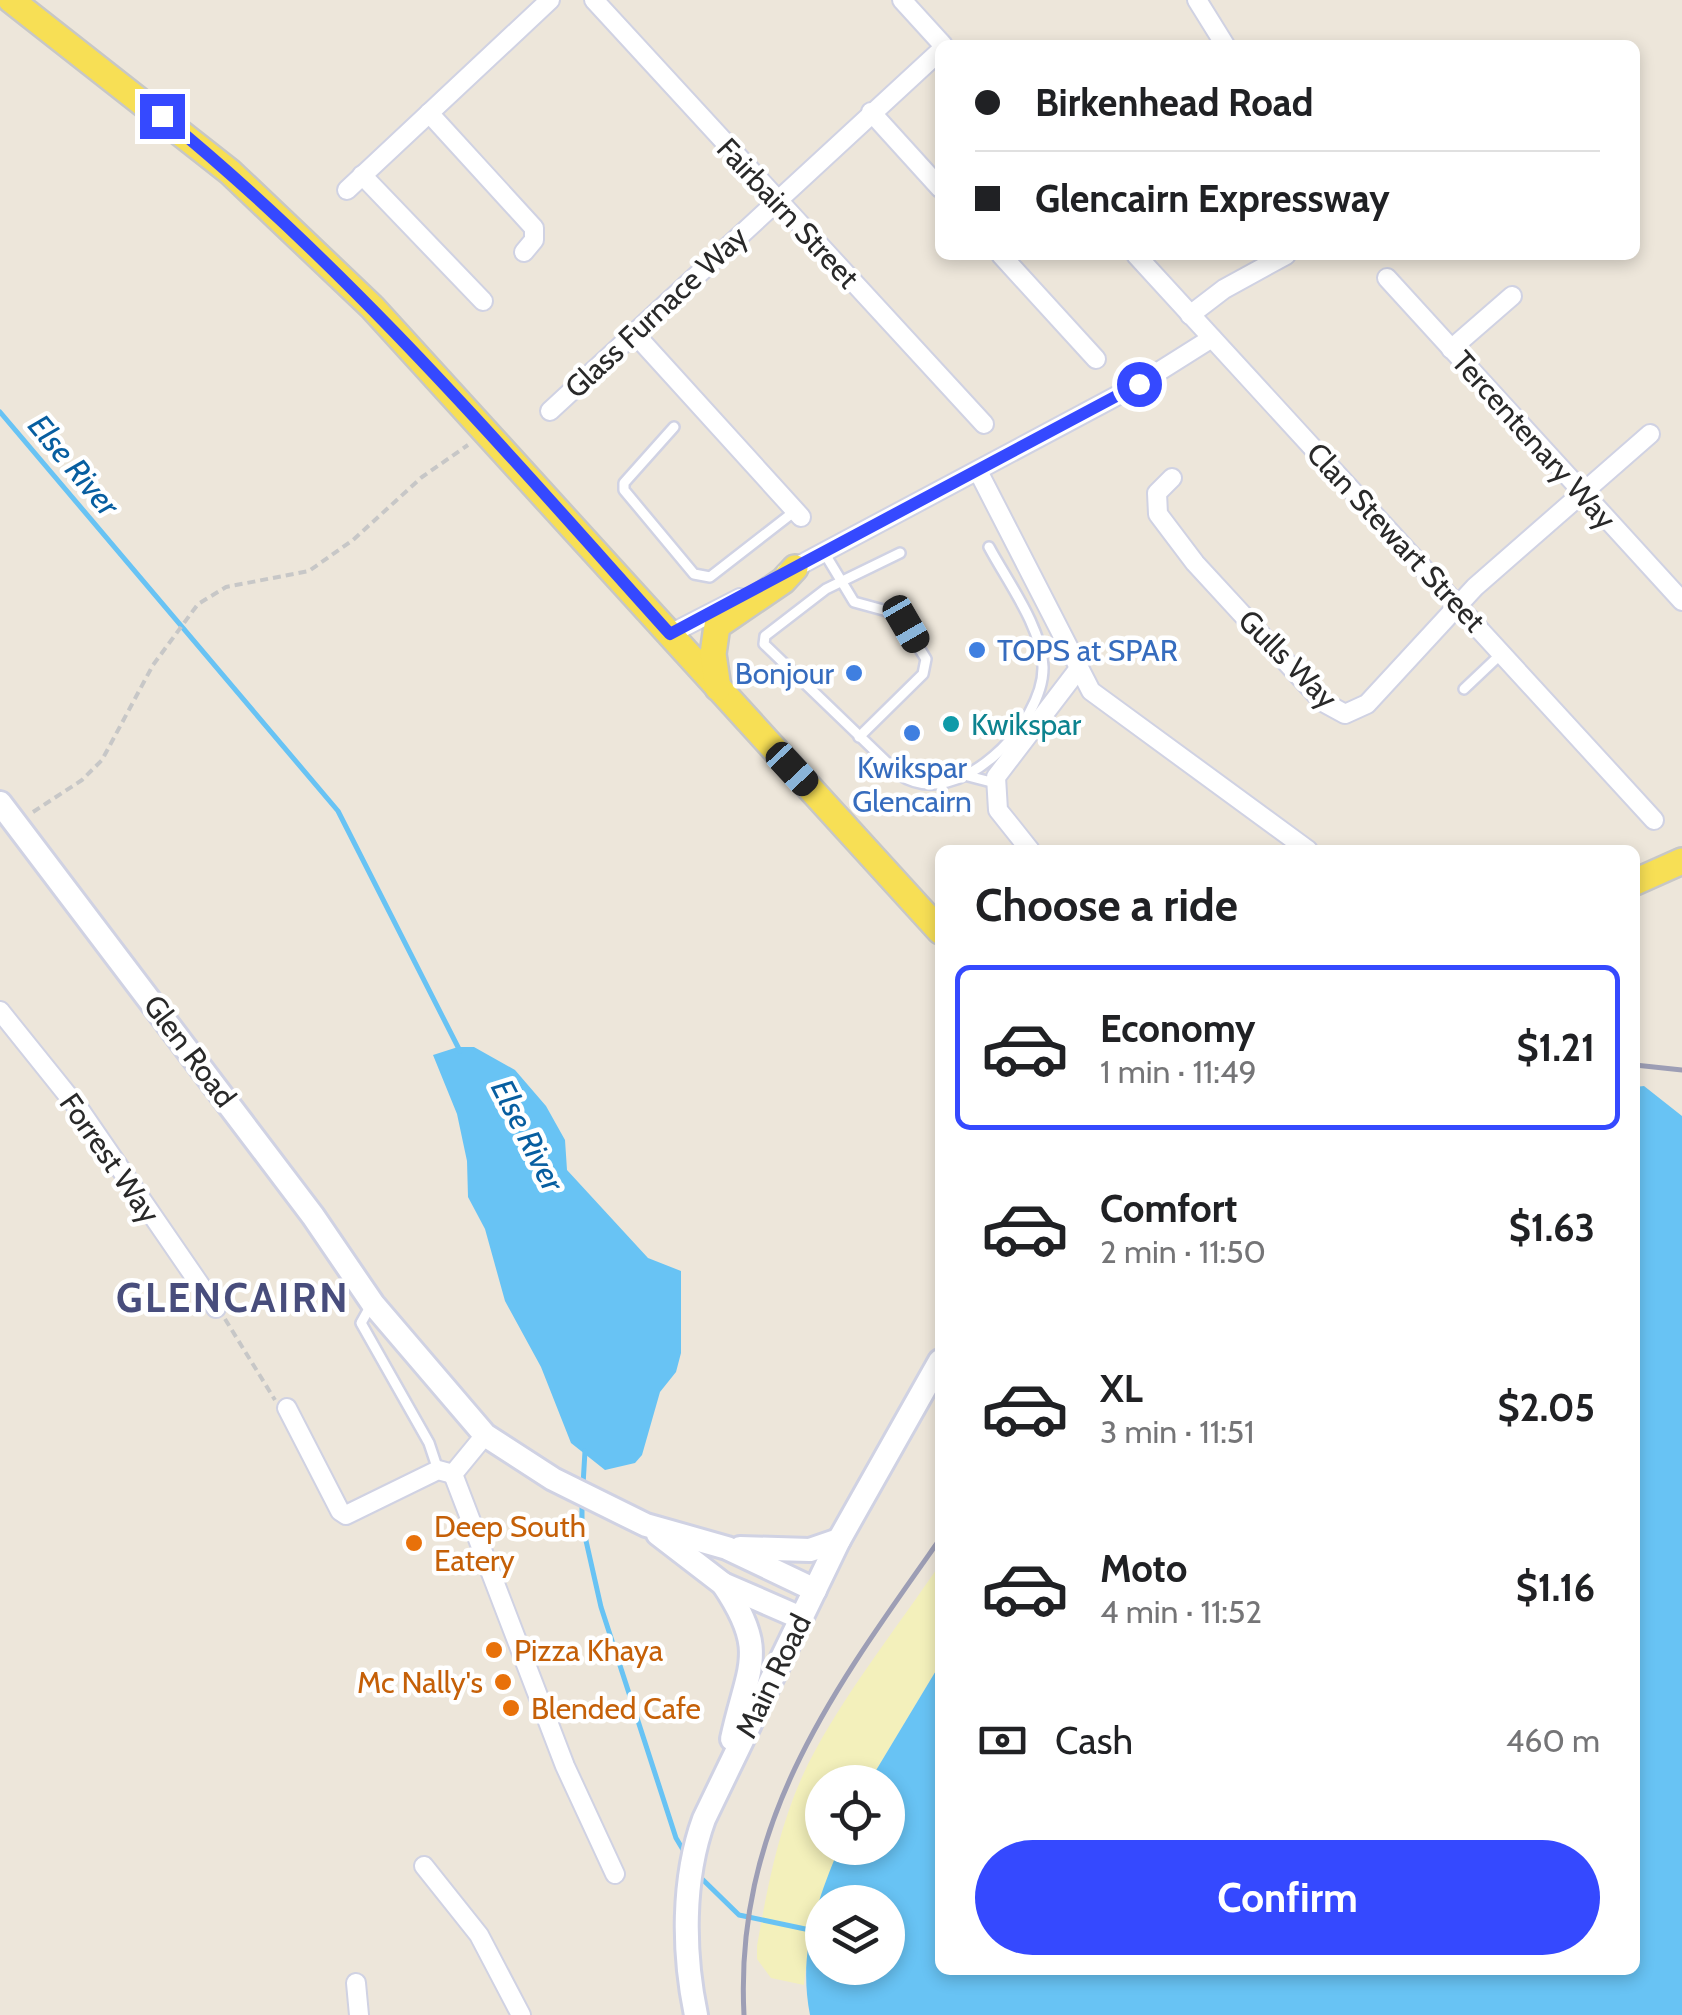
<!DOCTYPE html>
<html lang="en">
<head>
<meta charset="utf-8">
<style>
  body { margin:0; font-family:Cabin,sans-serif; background:#f2f2f2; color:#202124; height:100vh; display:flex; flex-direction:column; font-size:38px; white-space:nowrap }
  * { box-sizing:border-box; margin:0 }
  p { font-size:32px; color:#757577 }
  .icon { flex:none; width:55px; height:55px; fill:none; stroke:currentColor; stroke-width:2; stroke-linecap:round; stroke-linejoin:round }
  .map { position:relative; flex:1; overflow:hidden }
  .details { position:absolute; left:935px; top:845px; width:705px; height:1130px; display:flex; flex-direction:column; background:#fff; border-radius:15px; box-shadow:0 5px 15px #0003 }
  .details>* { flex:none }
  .guide { position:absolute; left:935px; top:40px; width:705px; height:220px; border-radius:15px; box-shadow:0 5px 15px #0003; display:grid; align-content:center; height:220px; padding:0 40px; background:#fff }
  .controls { position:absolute; left:805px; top:1765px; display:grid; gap:20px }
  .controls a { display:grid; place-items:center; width:100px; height:100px; border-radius:50%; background:#fff; box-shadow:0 5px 15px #0003; font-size:50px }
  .end { position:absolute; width:45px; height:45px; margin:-22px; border:12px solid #3549ff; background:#fff; box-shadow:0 0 0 5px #fff }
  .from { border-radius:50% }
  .car { position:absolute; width:30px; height:60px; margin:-30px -15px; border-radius:12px; box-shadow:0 0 8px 2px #0007; background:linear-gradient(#222 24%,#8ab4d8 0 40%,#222 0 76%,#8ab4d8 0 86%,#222 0) }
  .guide b { display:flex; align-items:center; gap:35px; height:95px; font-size:38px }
  .guide b+b { border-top:2px solid #e0e0e0 }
  .guide i { width:25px; height:25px; background:#202124 }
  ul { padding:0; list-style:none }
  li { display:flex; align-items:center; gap:30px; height:165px; margin:0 20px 15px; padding:0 20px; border:5px solid transparent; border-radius:15px }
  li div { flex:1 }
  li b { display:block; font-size:38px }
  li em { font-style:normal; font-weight:800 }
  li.active { border-color:#3549ff }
  li>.icon { width:90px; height:90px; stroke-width:1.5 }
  h2 { padding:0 40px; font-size:45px; line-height:120px }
  .pay { display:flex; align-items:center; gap:25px; height:110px; padding:0 40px; font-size:38px }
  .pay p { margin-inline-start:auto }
  .cta { display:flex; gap:20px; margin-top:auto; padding:20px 40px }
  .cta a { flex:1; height:115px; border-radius:60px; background:#3549ff; color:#fff; font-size:40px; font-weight:800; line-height:115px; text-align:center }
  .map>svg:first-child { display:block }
  .sand { fill:#f3f0bb }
  .water { fill:#68c3f4; fill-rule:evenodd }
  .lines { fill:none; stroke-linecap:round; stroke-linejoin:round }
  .stream { stroke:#68c3f4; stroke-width:5 }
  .lane-casing { stroke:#d0d2e3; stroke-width:14 }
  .street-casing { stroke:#d0d2e3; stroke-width:22 }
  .secondary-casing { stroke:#d0d2e3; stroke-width:28 }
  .primary-casing { stroke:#c7c7c7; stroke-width:30 }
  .path { stroke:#c7c7c7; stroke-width:4; stroke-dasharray:8 5; stroke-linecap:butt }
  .lane { stroke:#fff; stroke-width:9 }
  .street { stroke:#fff; stroke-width:18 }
  .secondary { stroke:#fff; stroke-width:22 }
  .primary { stroke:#f7df55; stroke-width:25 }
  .rail { stroke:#9d9eb5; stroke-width:5 }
  .route { stroke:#3549ff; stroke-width:12 }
  .shop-dot { fill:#3f7fe0; stroke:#fff; stroke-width:4 }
  .culture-dot { fill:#0f9aa8; stroke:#fff; stroke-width:4 }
  .food-dot { fill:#e8710a; stroke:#fff; stroke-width:4 }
  .labels { text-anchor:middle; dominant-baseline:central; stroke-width:9; stroke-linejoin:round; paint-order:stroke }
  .street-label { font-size:30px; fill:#292929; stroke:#fff }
  .shop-label { font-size:30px; fill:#366cbe; stroke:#fff; text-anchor:start }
  .culture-label { font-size:30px; fill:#0d838f; stroke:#fff; text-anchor:start }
  .food-label { font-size:30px; fill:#c56008; stroke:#fff; text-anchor:start }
  .water-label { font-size:32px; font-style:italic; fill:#075ea0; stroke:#fff }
  .district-label { font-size:40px; font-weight:bold; letter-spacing:2.5px; fill:#484d7c; stroke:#fff }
</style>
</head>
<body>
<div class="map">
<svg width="1682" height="2015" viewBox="0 0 1682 2015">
  <rect width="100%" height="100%" fill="#ede6da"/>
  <path class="sand" d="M940,1564V1664L869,1782H822V1848H839L810,1930L804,1985L771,1978L757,1959V1946C769,1878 782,1810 816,1749C851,1685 899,1625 940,1564Z"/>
  <g class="water">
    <polygon points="458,1047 474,1047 515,1070 546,1106 565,1140 567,1170 648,1258 681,1271 681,1353 676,1372 660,1392 642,1455 635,1463 605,1470 571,1443 541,1367 505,1301 485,1229 468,1197 467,1161 457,1114 433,1055"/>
    <path d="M1644,1086L1682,1116V2015H810C798,1954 816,1904 839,1848H888V1782H869L940,1664V1970H1635V1087ZM822,1902H888V1968H822Z"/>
  </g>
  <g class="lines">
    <g class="stream">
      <polyline points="0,412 338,811 460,1051"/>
      <polyline points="583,1485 585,1451"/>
      <polyline points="582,1501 582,1523 601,1607 676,1838 685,1853"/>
      <polyline points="698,1875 739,1915 810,1930"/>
    </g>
    <g class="lane-casing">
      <g id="lane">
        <polyline points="674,427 624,483 624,490 694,574 710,577 795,511"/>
        <path d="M900,553L826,589L765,636L764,644L900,775C958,813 1044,723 1043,667C1042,627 1007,581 989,547"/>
        <polyline points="825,554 854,602 898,614 926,659 923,674 859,737"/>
        <polyline points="1464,689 1501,654"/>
        <polyline points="968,776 995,783"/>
        <polyline points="370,1307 361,1323 429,1443 438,1470"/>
      </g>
    </g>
    <g class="street-casing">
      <g id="street">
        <polyline points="594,0 984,424"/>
        <polyline points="902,0 943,45"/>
        <polyline points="1197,0 1225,45"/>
        <polyline points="871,112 940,188"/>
        <polyline points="429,113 534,228 534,240 524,252"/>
        <polyline points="362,175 483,301"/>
        <polyline points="347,190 550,0"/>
        <polyline points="1001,255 1096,359"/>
        <polyline points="1136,255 1654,820"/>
        <polyline points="1387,278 1682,601"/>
        <polyline points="1190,315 1224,289 1286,255"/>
        <polyline points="634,333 801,517"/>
        <polyline points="1451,349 1512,296"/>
        <polyline points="550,411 940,51"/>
        <polyline points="978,471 1091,691 1308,850"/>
        <polyline points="1172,478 1157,493 1158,514 1195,563 1323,702 1345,714 1367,704 1475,587 1650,434"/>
        <polyline points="785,573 1139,384 1212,338"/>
        <polyline points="670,634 740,598"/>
        <polyline points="1030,850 998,810 996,777 1077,671"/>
        <polyline points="0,1011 82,1113 216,1308"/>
        <polyline points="287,1408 340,1511 346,1515 438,1470 453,1474"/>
        <polyline points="485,1435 453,1474 565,1766 615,1874"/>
        <polyline points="424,1866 479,1935 521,2015"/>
        <polyline points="356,1983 359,2015"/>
      </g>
    </g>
    <g class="secondary-casing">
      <g id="secondary">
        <polyline points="0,803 313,1216 373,1304 485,1435 553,1479 646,1525 727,1548 815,1590"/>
        <polyline points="658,1534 723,1584 801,1618"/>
        <polyline points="740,1548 810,1550 839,1540"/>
        <path d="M723,1584C769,1652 748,1665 732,1739"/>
        <path d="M696,2015C683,1953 682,1879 704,1819L839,1540L940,1361"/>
      </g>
    </g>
    <g class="primary-casing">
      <g id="primary">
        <polyline points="11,0 230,172 372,307 940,931"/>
        <polyline points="718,688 713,654 717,626 783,581 795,568"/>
        <polyline points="1635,882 1682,861"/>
      </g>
    </g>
    <g class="path">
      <polyline points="33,812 82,780 102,760 153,665 198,604 226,587 309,571 353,540 422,477 468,445"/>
      <polyline points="225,1319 275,1400"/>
    </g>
    <use href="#lane" class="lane"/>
    <use href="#street" class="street"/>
    <use href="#secondary" class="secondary"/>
    <use href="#primary" class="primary"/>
    <g class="rail">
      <polyline points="1635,1065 1682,1070"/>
      <path d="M744,2015C734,1822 834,1689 940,1539"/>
    </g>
  </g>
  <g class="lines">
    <path class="route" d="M162,116C350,269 508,454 670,634L1139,384"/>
  </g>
  <g class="shop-dot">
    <circle cx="977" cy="650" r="10"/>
    <circle cx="854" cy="673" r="10"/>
    <circle cx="912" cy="733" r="10"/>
  </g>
  <circle class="culture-dot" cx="951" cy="724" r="10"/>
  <g class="food-dot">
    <circle cx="414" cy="1543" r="10"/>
    <circle cx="494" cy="1650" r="10"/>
    <circle cx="503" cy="1682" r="10"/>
    <circle cx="511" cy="1708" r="10"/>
  </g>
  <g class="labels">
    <g class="street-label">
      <text transform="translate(788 213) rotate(47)">Fairbairn Street</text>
      <text transform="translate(656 312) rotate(-43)">Glass Furnace Way</text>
      <text transform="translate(1534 440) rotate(48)">Tercentenary Way</text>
      <text transform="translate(1396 537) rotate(47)">Clan Stewart Street</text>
      <text transform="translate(1288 659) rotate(45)">Gulls Way</text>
      <text transform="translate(190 1051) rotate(53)">Glen Road</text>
      <text transform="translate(110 1158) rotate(55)">Forrest Way</text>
      <text transform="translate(773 1676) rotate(-64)">Main Road</text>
    </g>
    <g class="shop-label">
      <text x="997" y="650">TOPS at SPAR</text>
      <text x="834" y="673" text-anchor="end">Bonjour</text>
      <text x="912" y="767" text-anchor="middle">Kwikspar<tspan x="912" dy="34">Glencairn</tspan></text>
    </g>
    <g class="culture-label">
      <text x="971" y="724">Kwikspar</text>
    </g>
    <g class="food-label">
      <text x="434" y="1526">Deep South<tspan x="434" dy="34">Eatery</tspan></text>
      <text x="514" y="1650">Pizza Khaya</text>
      <text x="483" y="1682" text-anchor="end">Mc Nally's</text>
      <text x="531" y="1708">Blended Cafe</text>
    </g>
    <g class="water-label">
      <text transform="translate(74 465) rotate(50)">Else River</text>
      <text transform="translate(528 1135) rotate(63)">Else River</text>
    </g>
    <g class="district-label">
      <text x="233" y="1297">GLENCAIRN</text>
    </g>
  </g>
</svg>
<div class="controls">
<a><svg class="icon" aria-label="locate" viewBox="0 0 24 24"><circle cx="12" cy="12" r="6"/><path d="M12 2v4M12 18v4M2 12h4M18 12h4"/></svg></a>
<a><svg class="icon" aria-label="layers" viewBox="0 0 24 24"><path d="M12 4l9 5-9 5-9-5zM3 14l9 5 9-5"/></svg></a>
</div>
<i class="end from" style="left:1139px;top:384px"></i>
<i class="end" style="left:162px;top:116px"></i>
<i class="car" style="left:906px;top:624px;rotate:150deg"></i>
<i class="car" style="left:792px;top:769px;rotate:137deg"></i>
<div class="guide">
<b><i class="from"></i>Birkenhead Road</b>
<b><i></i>Glencairn Expressway</b>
</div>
<section class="details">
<h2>Choose a ride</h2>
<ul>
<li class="active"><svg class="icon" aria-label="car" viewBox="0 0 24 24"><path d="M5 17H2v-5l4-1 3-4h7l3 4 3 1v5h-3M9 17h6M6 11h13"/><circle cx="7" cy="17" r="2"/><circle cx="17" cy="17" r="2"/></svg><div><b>Economy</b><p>1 min · 11:49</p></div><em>$1.21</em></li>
<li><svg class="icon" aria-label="car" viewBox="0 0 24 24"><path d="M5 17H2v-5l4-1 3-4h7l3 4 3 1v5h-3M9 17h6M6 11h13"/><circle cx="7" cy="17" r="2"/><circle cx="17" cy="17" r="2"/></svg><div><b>Comfort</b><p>2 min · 11:50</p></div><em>$1.63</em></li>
<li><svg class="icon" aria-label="car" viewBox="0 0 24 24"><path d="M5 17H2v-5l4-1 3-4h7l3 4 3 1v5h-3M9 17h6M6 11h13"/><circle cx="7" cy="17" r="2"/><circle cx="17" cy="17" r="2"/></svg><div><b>XL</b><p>3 min · 11:51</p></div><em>$2.05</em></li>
<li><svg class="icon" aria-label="car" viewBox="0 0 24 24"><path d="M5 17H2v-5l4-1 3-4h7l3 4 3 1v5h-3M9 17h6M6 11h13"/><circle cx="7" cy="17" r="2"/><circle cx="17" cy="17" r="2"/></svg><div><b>Moto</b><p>4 min · 11:52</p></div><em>$1.16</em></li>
</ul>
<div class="pay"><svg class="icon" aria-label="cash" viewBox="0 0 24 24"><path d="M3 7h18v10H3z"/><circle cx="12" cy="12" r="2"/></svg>Cash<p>460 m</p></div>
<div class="cta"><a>Confirm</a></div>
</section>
</div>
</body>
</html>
